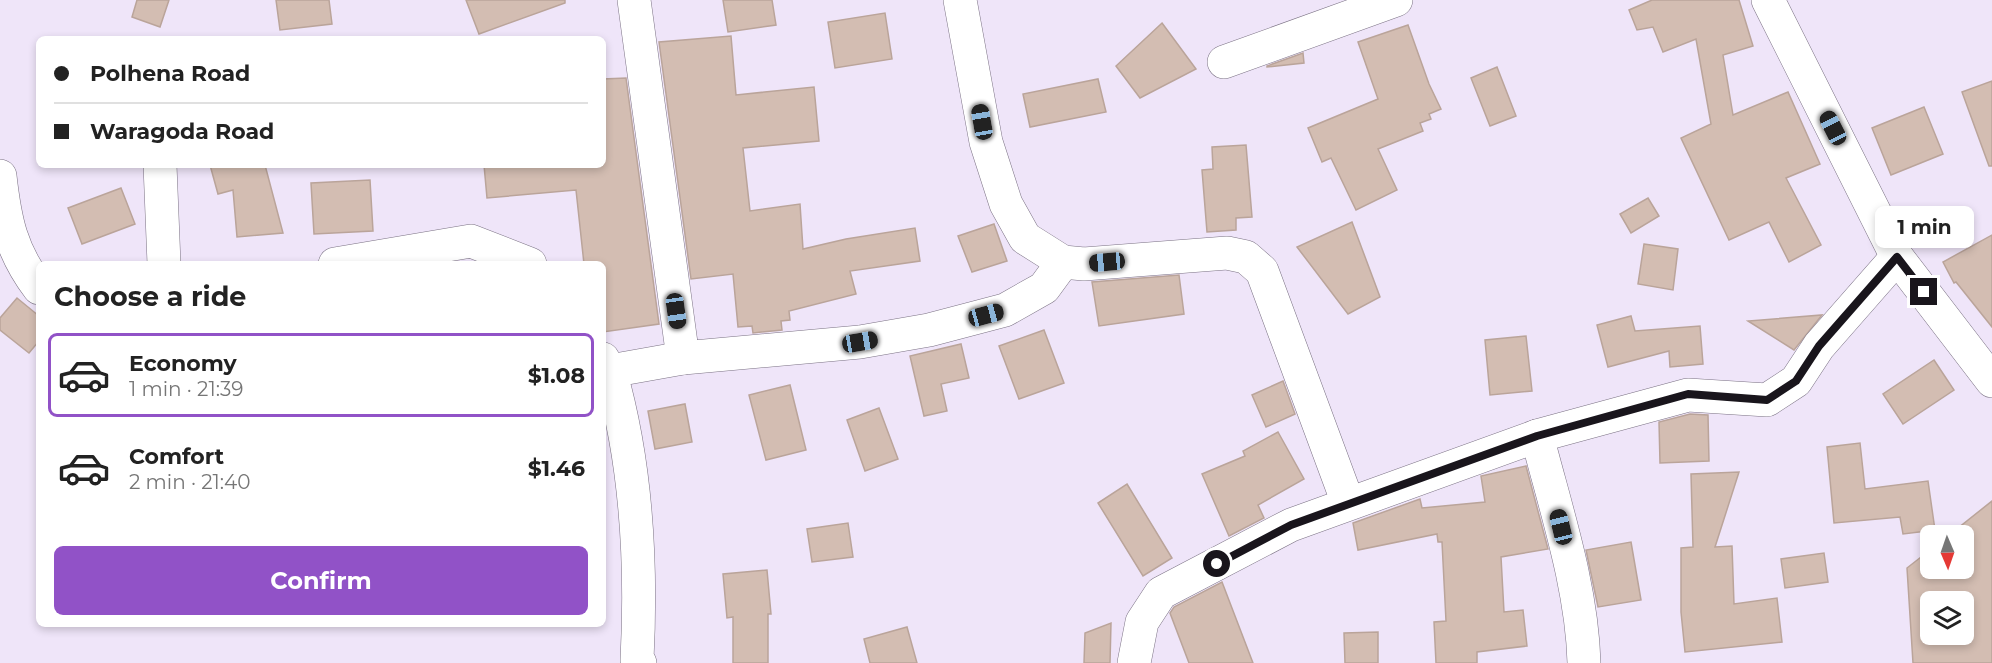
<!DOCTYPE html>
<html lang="en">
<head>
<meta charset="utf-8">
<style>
  body { margin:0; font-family:Montserrat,sans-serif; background:#f2f2f2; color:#222; height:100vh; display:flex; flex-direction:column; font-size:22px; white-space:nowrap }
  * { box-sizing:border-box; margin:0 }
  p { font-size:20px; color:#767676 }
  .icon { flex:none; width:33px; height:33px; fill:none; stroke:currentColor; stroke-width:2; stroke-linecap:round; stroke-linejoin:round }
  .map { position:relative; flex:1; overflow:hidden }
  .panel { position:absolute; left:36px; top:261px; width:570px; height:366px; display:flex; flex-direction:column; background:#fff; border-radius:9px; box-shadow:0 3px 9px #0003 }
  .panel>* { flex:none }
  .guide { position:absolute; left:36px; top:36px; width:570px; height:132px; border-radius:9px; box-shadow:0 3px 9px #0003; display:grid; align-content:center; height:132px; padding:0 18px; background:#fff }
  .needle { width:39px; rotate:178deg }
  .buttons { position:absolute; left:1920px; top:525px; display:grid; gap:12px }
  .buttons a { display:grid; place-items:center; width:54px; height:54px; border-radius:9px; background:#fff; box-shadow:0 3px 9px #0003; font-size:30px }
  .end { position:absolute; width:27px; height:27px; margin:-14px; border:8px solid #19151c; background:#fff; box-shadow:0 0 0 3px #fff }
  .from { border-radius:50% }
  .bubble { position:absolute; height:42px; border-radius:9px; background:#fff; box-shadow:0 3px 9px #0003; font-size:20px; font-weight:700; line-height:42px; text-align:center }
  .car { position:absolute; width:18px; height:36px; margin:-18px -9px; border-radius:8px; box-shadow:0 0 4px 2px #0007; background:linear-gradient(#222 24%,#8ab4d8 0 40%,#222 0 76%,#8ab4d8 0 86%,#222 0) }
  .guide b { display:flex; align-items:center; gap:21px; height:57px; font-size:22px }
  .guide b+b { border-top:2px solid #e0e0e0 }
  .guide i { width:15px; height:15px; background:#222 }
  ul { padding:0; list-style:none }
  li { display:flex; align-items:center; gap:18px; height:84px; margin:0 12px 9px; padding:0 6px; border:3px solid transparent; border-radius:9px }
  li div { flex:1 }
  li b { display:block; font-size:22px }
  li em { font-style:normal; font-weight:700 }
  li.active { border-color:#9152c7 }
  li>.icon { width:54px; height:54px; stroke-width:1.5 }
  h2 { padding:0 18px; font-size:27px; line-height:72px }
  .action { display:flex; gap:12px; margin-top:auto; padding:12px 18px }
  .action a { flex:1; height:69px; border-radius:9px; background:#9152c7; color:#fff; font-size:24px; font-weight:700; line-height:69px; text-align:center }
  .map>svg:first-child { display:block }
  .building { fill:#d3bdb2; stroke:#baa49a; stroke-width:1.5; fill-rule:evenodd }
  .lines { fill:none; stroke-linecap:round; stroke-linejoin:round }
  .minor-casing { stroke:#7b7284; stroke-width:34 }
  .major-casing { stroke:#7b7284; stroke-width:34 }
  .minor { stroke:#fff; stroke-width:33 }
  .major { stroke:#fff; stroke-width:33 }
  .route { stroke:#19151c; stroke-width:8 }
</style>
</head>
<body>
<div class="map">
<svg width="1992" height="663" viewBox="0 0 1992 663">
  <rect width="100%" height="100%" fill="#efe5f9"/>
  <g class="building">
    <polygon points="137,0 169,0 160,27 132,17"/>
    <polygon points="276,0 329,0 332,24 280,30"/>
    <polygon points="466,0 565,0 565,3 479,34"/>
    <polygon points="723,0 772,0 776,25 728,32"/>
    <polygon points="1652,0 1739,0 1753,46 1723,55 1733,115 1788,92 1820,164 1786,178 1821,245 1789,262 1769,222 1729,240 1681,138 1711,124 1696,39 1663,52 1653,27 1637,30 1629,10"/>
    <polygon points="885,13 892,59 835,68 828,22"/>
    <polygon points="1162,23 1196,69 1140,98 1116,66"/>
    <polygon points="1408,25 1429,84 1441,109 1429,114 1431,119 1420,123 1423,131 1378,149 1397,190 1356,210 1331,158 1322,162 1308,128 1378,99 1358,42"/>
    <polygon points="731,36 736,95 814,87 819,141 743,148 750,211 800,204 803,249 846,239 915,228 920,261 850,271 856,294 789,311 790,320 781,321 782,330 753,333 752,326 738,327 733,274 691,279 659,42"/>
    <polygon points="1303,53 1304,63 1267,67 1267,66"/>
    <polygon points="1497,67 1516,116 1490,126 1471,78"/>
    <polygon points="626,78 659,324 603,332 603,264 584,264 576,190 487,198 484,165 603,165 603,79"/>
    <polygon points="1098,79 1106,112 1030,127 1023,94"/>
    <polygon points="1992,81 1992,166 1989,166 1962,92"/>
    <polygon points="1924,107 1943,154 1891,175 1872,128"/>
    <polygon points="1246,145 1252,217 1236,218 1236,230 1207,232 1202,170 1213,169 1212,147"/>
    <polygon points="210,165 265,165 283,233 237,237 233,190 218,194"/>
    <polygon points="370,180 373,231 314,234 311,183"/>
    <polygon points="121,188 135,224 82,244 68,208"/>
    <polygon points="1648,198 1659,216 1631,233 1620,214"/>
    <polygon points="1352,222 1380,297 1348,314 1297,247"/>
    <polygon points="994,224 1007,261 972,272 958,236"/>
    <polygon points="1992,235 1992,327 1956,282 1954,283 1943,262"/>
    <polygon points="1644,244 1678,249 1673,290 1638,284"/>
    <polygon points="1179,275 1184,314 1099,326 1092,282"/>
    <polygon points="17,298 39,316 39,341 29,353 0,330 0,318"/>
    <polygon points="1822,315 1794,350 1748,321"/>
    <polygon points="1631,316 1635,331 1700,326 1703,364 1670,367 1669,351 1608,367 1597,325"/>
    <polygon points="1044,330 1064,383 1019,399 999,346"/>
    <polygon points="1526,336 1532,391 1490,395 1485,340"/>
    <polygon points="961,344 969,378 941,384 947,411 924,416 910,356"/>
    <polygon points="1934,360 1954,390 1903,424 1883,394"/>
    <polygon points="1283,381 1295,414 1266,427 1252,395"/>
    <polygon points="790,385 806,450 766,460 749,395"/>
    <polygon points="685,404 692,442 655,449 648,411"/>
    <polygon points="879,408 898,459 865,471 847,420"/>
    <polygon points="1690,414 1708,415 1709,461 1660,463 1659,422"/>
    <polygon points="1278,432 1304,479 1258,505 1264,518 1229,536 1202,474 1245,456 1243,451"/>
    <polygon points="1860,443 1865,489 1928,481 1935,530 1903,534 1900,517 1834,523 1827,447"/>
    <polygon points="1526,466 1548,549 1501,557 1504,612 1523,610 1527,646 1477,652 1477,663 1436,663 1434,622 1446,621 1442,542 1438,542 1437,534 1358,550 1353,523 1420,499 1422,508 1485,502 1481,476"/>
    <polygon points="1739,472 1715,547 1732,546 1734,604 1777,598 1782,642 1685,652 1681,612 1681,548 1693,547 1691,474"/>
    <polygon points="1127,484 1172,558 1143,576 1098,503"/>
    <path d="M1992,501V663H1913L1907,568L1930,550V568H1964V536H1948ZM1930,602H1964V634H1930Z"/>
    <polygon points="848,523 853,557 812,562 807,529"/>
    <polygon points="1631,542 1641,600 1598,607 1586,550"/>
    <polygon points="1824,553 1828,582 1785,588 1781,559"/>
    <polygon points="767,570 771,614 768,614 768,663 733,663 733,617 727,618 723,574"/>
    <polygon points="1222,582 1253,663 1189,663 1170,613 1174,607"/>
    <polygon points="1111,623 1110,663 1084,663 1085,633"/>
    <polygon points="907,627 917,663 870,663 864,639"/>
    <polygon points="1378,632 1378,663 1345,663 1344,633"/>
  </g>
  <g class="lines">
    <g class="minor-casing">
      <g id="minor">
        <polyline points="634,0 683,358 860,342 929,330 1005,310 1044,288 1063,262"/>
        <polyline points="960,0 986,142 1006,204 1025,238 1063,262 1084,264 1227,253 1246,257 1262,271 1348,503"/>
        <polyline points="1224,62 1396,0"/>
        <polyline points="160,165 164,264"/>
        <path d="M0,176C5,221 11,251 39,288"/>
        <polyline points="335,264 471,241 530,264"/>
        <polyline points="603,359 610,371 683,358"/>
        <path d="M610,371C637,465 642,563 637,660L640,663"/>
        <path d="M1537,436C1556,510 1582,587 1584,663"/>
        <polyline points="1134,663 1142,622 1161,593 1291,525 1537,436 1688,395 1767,400 1796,381 1819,346 1897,257"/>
      </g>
    </g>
    <g class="major-casing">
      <polyline id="major" points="1768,0 1897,257 1992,381"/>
    </g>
    <use href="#minor" class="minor"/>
    <use href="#major" class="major"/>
  </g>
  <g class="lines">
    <polyline class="route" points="1217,564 1291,525 1537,436 1688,394 1767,400 1796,381 1819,346 1897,257 1924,292"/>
  </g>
</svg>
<div class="buttons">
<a><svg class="needle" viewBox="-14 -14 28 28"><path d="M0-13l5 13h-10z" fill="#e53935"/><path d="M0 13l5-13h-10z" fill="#767676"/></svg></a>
<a><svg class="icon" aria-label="layers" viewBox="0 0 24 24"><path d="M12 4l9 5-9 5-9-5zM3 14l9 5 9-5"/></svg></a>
</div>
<i class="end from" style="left:1217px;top:564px"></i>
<i class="end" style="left:1924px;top:292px"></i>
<div class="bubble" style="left:1875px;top:206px;width:99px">1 min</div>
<i class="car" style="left:982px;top:122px;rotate:350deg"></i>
<i class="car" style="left:1833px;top:128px;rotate:333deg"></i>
<i class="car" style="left:1107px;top:262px;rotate:265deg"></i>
<i class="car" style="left:676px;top:311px;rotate:172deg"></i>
<i class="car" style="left:986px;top:315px;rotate:75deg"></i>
<i class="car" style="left:860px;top:342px;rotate:80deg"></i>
<i class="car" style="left:1561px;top:527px;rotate:346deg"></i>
<div class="guide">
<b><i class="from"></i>Polhena Road</b>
<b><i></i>Waragoda Road</b>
</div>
<section class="panel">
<h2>Choose a ride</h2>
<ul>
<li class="active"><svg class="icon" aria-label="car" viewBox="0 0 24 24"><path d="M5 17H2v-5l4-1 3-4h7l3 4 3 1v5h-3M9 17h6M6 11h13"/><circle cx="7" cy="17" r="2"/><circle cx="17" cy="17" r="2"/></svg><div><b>Economy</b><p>1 min · 21:39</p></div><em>$1.08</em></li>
<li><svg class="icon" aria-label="car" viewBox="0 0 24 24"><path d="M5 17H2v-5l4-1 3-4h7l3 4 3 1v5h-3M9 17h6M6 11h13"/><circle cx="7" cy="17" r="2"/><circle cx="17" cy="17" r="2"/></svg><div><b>Comfort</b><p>2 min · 21:40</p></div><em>$1.46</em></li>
</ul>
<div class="action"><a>Confirm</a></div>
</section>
</div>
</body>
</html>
